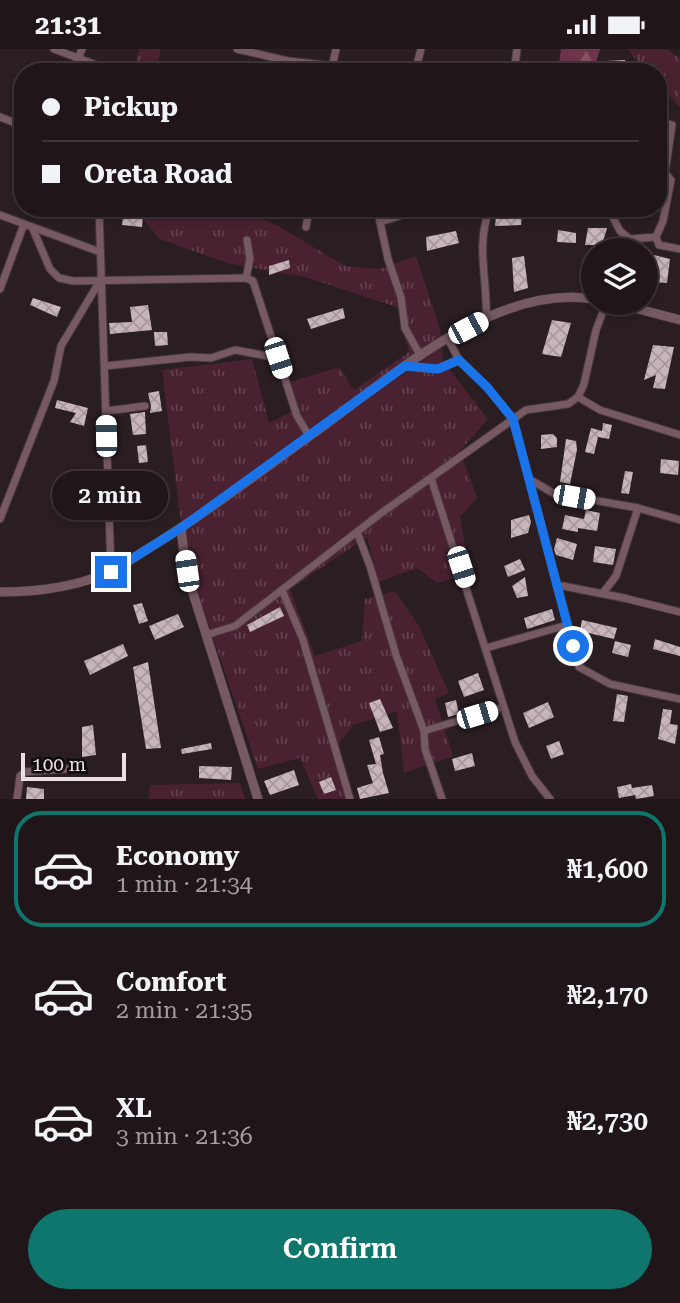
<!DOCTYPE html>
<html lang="en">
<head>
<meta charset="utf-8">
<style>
  body { margin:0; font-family:"Roboto Serif",serif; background:#281f23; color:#f1f3f6; height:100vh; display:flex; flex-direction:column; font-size:26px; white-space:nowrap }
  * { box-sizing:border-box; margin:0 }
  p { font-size:23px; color:#a29fa2 }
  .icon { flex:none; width:38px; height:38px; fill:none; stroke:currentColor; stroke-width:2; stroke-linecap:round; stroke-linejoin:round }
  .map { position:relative; height:750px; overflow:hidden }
  .sheet { display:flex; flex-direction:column; background:#20161a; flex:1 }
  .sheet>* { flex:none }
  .top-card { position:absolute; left:14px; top:14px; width:653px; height:154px; border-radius:28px; box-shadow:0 4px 10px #0003,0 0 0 2px #3d3539; display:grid; align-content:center; height:154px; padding:0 28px; background:#20161a }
  .buttons { position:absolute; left:581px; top:189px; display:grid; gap:14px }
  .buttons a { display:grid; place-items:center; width:77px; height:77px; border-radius:50%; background:#20161a; box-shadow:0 4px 10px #0003,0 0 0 2px #3d3539; font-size:35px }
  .scale { position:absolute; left:21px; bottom:18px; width:105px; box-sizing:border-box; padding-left:7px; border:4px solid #eae0e3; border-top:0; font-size:19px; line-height:24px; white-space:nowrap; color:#eae0e3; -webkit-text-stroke:5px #0f0a0b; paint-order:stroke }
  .end { position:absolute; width:32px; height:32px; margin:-16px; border:9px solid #1a73e8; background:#fff; box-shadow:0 0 0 4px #fff }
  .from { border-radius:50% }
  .bubble { position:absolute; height:49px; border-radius:24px; background:#20161a; box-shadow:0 4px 10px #0003,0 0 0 2px #3d3539; font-size:23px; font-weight:600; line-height:49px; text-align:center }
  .car { position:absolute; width:21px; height:42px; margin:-21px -10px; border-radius:9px; box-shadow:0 0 5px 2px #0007; background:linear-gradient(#fff 24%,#345 0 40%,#fff 0 76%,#345 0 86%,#fff 0) }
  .top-card b { display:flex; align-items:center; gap:24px; height:66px; font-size:26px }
  .top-card b+b { border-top:2px solid #3d3539 }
  .top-card i { width:18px; height:18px; background:#f1f3f6 }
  ul { padding:12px 0 0; list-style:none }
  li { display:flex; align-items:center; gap:21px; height:116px; margin:0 14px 10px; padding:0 14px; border:4px solid transparent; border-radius:28px }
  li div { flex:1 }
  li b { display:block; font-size:26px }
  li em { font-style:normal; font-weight:600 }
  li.on { border-color:#0f766e }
  li>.icon { width:63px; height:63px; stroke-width:1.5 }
  .primary-button { display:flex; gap:14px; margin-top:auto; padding:14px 28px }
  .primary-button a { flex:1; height:80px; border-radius:42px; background:#0f766e; color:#fff; font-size:28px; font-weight:600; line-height:80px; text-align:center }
  .status { display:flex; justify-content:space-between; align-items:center; height:49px; padding:0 35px; background:#20161a; direction:ltr }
  .status svg { height:19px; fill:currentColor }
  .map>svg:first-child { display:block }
  .grass { fill:url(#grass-tufts) }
  .forest { fill:url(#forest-firs) }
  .building { fill:url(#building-cross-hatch) }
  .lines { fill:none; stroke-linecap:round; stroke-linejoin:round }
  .minor-casing { stroke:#45393d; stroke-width:9 }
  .tertiary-casing { stroke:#45393d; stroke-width:10 }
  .minor { stroke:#765963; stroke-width:7 }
  .tertiary { stroke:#765963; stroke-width:9 }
  .route { stroke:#1a73e8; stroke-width:9 }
</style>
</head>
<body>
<div class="status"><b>21:31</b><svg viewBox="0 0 49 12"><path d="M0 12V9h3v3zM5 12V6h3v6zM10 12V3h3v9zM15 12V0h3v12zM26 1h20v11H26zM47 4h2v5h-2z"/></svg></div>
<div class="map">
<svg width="680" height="750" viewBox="0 0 680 750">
  <defs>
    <pattern id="grass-tufts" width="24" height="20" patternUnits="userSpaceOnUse" patternTransform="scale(1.75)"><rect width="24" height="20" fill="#4a2131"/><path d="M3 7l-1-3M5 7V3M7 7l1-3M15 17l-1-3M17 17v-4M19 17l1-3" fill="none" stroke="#64414f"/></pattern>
    <pattern id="forest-firs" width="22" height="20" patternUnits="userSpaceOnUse" patternTransform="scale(1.75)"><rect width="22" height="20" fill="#6e334a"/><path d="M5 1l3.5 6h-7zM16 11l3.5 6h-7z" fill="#835064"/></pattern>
    <pattern id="building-cross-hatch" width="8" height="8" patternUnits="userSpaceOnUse" patternTransform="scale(1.75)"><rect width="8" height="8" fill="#c7b5bb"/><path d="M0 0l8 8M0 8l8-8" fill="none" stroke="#a7989d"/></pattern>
  </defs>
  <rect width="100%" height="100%" fill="#2a1e22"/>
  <g class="grass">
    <polygon points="139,0 161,0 155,23 133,23"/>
    <polygon points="627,0 667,0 680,10 680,58 658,35 658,23 647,23"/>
    <polygon points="133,159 227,159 273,174 345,217 379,220 416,207 440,280 443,312 488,370 460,402 477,449 460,468 470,524 437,534 417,519 379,533 367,488 290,540 315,607 362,592 365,550 395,542 419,577 449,644 435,650 453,707 404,724 397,662 354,676 339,694 352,750 318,750 300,709 258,720 185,506 162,321 252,310 269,374 299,359 290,333 339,318 354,341 409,303 397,258 305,228 227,214 160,190"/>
    <polygon points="240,734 245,750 149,750 150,736"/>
  </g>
  <polygon class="forest" points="561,0 600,0 593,23 558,23"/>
  <g class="building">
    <polygon points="625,11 626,23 607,23 606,12"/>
    <polygon points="496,166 522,167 521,176 495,177"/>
    <polygon points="123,167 143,168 142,178 122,176"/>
    <polygon points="588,179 607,179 602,196 585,196"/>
    <polygon points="558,181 576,184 576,194 557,193"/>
    <polygon points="456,182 459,194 427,202 426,188"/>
    <polygon points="654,206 670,210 667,234 651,233"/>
    <polygon points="524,207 528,239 514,243 512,209"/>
    <polygon points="289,211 290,219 269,226 269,217"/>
    <polygon points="33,249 61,258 57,268 30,256"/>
    <polygon points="148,256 152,281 110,285 109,274 132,273 130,258"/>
    <polygon points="343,259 345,269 311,280 307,270"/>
    <polygon points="552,271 571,274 561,308 542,305"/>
    <polygon points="154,283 167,283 168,296 155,297"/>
    <polygon points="653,296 674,298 665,340 653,339 656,326 644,331"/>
    <polygon points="159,342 162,362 150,364 151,357 148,344"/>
    <polygon points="57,351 88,359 84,377 70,373 76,364 55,359"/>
    <polygon points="145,363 146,385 133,386 130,365"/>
    <polygon points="603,374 612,376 609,390 598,388 594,405 585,403 591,379 602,382"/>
    <polygon points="553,385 557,389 557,398 541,400 541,386"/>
    <polygon points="566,390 576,392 577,401 570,435 560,433"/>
    <polygon points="146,396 148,413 139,414 137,397"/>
    <polygon points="661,410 679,412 678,426 660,424"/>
    <polygon points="625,422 633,423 629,445 621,444"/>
    <polygon points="99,443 102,460 81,463 77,449"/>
    <polygon points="586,461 600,464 597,482 578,479 578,483 562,480 565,466 584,470"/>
    <polygon points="529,466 531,473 528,484 511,489 511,471"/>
    <polygon points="557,489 577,495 573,511 556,506 554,500"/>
    <polygon points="595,497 616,500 613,516 593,513"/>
    <polygon points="520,510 525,521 508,528 504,517"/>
    <polygon points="525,528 528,547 517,549 512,537"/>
    <polygon points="142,554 148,572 139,575 133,556"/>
    <polygon points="280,558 284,567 250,583 247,576"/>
    <polygon points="552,560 555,571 527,580 524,569"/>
    <polygon points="178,565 184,578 155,591 149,577"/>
    <polygon points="582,571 617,579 614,590 580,582"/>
    <polygon points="655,590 680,598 680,607 653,600"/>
    <polygon points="615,592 631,596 628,608 612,604"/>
    <polygon points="123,595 128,607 90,626 84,612"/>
    <polygon points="148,613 161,699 146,700 133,618"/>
    <polygon points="478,624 484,641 464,648 458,632"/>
    <polygon points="617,645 628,647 624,673 613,672"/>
    <polygon points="380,650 393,679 380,683 369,654"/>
    <polygon points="456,651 459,665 448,668 445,654"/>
    <polygon points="548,653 554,668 529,679 523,664"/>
    <polygon points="663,660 672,661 670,675 678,676 675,695 658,690"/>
    <polygon points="93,676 96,706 82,708 82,678"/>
    <polygon points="379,688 384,705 380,706 383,724 389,744 360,750 357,739 373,734 367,716 376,715 369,691"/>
    <polygon points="559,692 564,705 551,710 546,697"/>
    <polygon points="211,694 212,700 182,705 181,700"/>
    <polygon points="472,704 475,717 455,722 452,710"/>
    <polygon points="199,717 232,718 231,731 199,729"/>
    <polygon points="294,721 299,736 270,746 264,732"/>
    <polygon points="331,728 336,741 324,745 319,733"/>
    <polygon points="631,735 632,739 652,736 654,747 636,750 635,746 619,749 617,738"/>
    <polygon points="27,738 44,740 44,750 26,750"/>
  </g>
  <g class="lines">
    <g class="minor-casing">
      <g id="minor">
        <polyline points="54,0 115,23"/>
        <polyline points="237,0 288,12 333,17"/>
        <polyline points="78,10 82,0"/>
        <polyline points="331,23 336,0"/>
        <polyline points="415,23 421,0"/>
        <polyline points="514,23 517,0"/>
        <polyline points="597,23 599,16"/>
        <polyline points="0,68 23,77"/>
        <polyline points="99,159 111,523"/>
        <polyline points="377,159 388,210 401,248 405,279 420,306"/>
        <polyline points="608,159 620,182 632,192 634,201"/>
        <polyline points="0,166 100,203"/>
        <polyline points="380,173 419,161 436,159"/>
        <polyline points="32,178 50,220 59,229 74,232 246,229 253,232 297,367 309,387"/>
        <polyline points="306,178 309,159"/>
        <polyline points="656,188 659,196 680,200"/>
        <polyline points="630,190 656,188 663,172 671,131 665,124 672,76 658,71"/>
        <polyline points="246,229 250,210 247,191"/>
        <polyline points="0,240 24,175"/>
        <path d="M486,269C488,230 475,197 490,159"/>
        <polyline points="448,290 459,311 487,338 513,370 579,618 610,635 680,650"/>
        <polyline points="105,317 190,308 211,309 235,301 278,309"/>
        <polyline points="405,317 437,320 459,311"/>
        <polyline points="578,348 600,361 680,386"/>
        <polyline points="106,362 145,357"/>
        <polyline points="431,429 515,693 532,727 550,750"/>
        <polyline points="529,430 553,444 638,459 680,471"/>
        <polyline points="0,470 54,332 61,297 101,230"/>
        <polyline points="357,483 370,517 396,606 424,682"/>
        <polyline points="563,537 624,549 680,563"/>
        <polyline points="282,541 303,591 350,750"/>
        <polyline points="603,544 616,527 638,459"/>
        <polyline points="206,586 235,577 380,465 526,361 568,355 578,348 584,335 596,281 604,260 600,254"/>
        <polyline points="486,599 567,576"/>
        <polyline points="17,750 20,727 25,723 81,719"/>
        <polyline points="442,750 425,700 424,682 503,658"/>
      </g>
    </g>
    <g class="tertiary-casing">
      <g id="tertiary">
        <polyline points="615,254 680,271"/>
        <polyline points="181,479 186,522 258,750"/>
        <path d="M0,543C37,543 76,538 109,523C122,518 134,508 146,501C208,463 266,418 325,376C397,323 497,235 593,250"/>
      </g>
    </g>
    <use href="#minor" class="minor"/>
    <use href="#tertiary" class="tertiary"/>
  </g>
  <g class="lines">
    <polyline class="route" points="111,523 181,479 405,317 438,320 459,311 487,338 513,370 573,597"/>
  </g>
</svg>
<div class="buttons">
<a><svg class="icon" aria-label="layers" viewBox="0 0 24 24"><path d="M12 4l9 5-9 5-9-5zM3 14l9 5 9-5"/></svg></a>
</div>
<div class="scale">100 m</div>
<i class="end from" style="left:573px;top:597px"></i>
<i class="end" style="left:111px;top:523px"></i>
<div class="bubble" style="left:52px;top:422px;width:116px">2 min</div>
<i class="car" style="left:468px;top:279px;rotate:62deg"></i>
<i class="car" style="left:278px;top:309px;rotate:162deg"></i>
<i class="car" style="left:106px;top:387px;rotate:359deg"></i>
<i class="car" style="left:574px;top:448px;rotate:100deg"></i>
<i class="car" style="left:461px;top:518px;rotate:162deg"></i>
<i class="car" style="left:187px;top:522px;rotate:352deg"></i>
<i class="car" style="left:477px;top:666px;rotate:73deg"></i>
<div class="top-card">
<b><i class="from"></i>Pickup</b>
<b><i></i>Oreta Road</b>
</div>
</div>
<section class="sheet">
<ul>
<li class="on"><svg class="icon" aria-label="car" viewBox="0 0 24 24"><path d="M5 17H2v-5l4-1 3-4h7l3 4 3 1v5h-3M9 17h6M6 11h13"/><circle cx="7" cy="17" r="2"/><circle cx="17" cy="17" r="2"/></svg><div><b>Economy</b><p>1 min · 21:34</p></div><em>₦1,600</em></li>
<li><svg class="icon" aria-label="car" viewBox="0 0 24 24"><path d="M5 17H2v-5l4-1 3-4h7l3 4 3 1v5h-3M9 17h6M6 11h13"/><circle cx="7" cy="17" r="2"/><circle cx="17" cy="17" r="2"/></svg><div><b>Comfort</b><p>2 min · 21:35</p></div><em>₦2,170</em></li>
<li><svg class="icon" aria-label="car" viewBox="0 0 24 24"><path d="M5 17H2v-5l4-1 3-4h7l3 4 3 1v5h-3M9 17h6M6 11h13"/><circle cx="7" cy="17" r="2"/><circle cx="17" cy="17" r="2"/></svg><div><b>XL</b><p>3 min · 21:36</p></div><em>₦2,730</em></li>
</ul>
<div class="primary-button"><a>Confirm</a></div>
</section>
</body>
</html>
